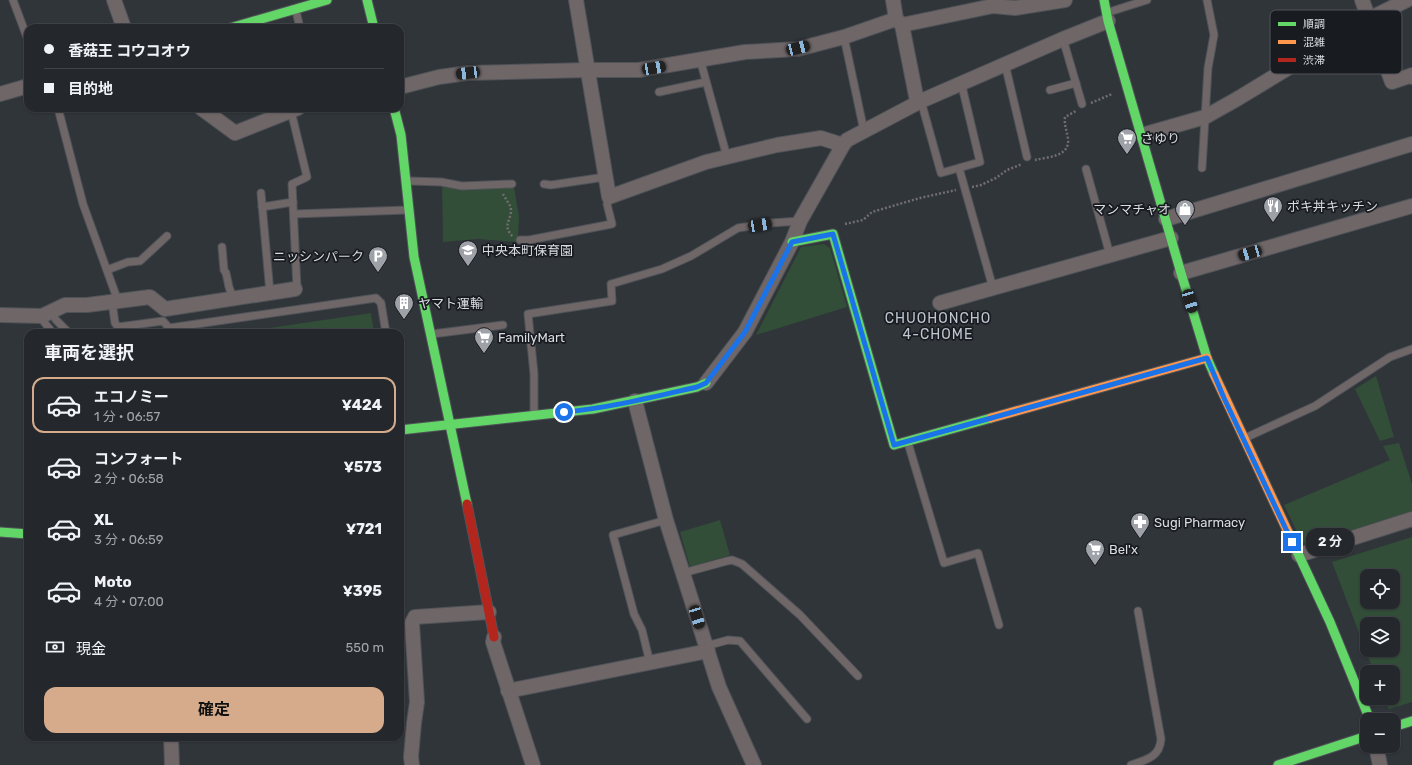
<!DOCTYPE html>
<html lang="ja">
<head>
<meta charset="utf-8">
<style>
  body { margin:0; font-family:Rubik,"Noto Sans JP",sans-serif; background:#303438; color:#f1f3f6; height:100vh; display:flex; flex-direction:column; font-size:15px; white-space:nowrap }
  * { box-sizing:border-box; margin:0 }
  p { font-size:13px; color:#a3a6a9 }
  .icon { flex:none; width:22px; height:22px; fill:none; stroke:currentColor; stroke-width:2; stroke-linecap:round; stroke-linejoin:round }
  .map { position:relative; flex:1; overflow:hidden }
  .drawer { position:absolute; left:24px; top:329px; width:380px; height:412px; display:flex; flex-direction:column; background:#24282c; border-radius:12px; box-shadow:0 1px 3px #0004,0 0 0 1px #414448 }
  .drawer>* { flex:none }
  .banner { position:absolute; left:24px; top:24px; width:380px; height:88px; border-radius:12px; box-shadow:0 1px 3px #0004,0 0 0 1px #414448; display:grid; align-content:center; height:88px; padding:0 20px; background:#24282c }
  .fabs { position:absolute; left:1360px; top:569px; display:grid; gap:8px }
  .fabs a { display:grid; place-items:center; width:40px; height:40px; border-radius:8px; background:#24282c; box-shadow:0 1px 3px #0004,0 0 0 1px #414448; font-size:20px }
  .end { position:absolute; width:18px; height:18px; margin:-9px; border:5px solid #1a73e8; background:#fff; box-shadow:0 0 0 2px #fff }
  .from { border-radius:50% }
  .bubble { position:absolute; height:28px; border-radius:12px; background:#24282c; box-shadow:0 1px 3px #0004,0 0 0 1px #414448; font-size:13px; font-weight:700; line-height:28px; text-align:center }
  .car { position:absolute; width:12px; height:24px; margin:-12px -6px; border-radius:5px; box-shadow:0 0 3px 1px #0007; background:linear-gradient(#222 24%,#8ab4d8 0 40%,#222 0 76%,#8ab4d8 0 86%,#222 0) }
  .banner b { display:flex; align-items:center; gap:14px; height:38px; font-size:15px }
  .banner b+b { border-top:1px solid #414448 }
  .banner i { width:10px; height:10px; background:#f1f3f6 }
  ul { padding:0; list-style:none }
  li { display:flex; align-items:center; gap:12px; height:56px; margin:0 8px 6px; padding:0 12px; border:2px solid transparent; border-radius:12px }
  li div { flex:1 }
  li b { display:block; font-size:15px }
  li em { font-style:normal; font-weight:700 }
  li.on { border-color:#d6ab8b }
  li>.icon { width:36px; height:36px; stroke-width:1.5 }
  h2 { padding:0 20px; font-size:18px; line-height:48px }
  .pay { display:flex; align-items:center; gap:10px; height:44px; padding:0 20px; font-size:15px }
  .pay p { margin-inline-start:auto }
  .cta { display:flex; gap:8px; margin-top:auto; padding:8px 20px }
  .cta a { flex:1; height:46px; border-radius:12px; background:#d6ab8b; color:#111; font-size:16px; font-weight:700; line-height:46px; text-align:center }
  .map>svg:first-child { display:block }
  .green { fill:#324d38; fill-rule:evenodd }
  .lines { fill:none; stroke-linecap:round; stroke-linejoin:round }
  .lane-casing { stroke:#4f5358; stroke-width:9 }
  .street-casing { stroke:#4f5358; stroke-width:16 }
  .fast-casing { stroke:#4f5358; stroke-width:11 }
  .slow-casing { stroke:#4f5358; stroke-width:11 }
  .jam-casing { stroke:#4f5358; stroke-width:11 }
  .path { stroke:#716d70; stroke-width:2.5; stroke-dasharray:2 2; stroke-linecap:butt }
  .lane { stroke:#6f6668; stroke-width:7 }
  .street { stroke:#6f6668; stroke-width:14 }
  .fast { stroke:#63d668; stroke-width:9 }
  .slow { stroke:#ff974d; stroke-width:9 }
  .jam { stroke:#b3261e; stroke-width:9 }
  .route { stroke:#1a73e8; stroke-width:5 }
  .labels { text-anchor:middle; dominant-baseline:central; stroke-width:3.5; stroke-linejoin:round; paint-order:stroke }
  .poi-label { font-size:13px; fill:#d9dde3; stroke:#181b1f; text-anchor:start }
  .neighbourhood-label { font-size:14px; letter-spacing:1px; fill:#bec6d1; stroke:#181b1f }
  .key { fill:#181b1f; stroke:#52555a; stroke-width:1 }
  .key-label { font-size:11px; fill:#d9dde3 }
</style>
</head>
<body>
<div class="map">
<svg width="1412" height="765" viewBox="0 0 1412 765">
  <rect width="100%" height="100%" fill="#30353a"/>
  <g class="green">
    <polygon points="442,187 462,189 514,187 519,216 518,242 478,239 443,242"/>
    <polygon points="824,244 830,248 847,307 756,335 801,247"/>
    <polygon points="371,313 374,333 235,333"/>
    <polygon points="1376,376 1394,437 1380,441 1355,389"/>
    <polygon points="1399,443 1412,484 1412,511 1309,544 1302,542 1284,505 1390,460 1383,446"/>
    <polygon points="720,520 730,555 690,567 680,532"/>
    <path d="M1412,537V702L1389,709L1384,698H1393V672H1374L1332,562ZM1367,576H1393V602H1367ZM1367,624H1393V650H1367Z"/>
  </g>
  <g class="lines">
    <g class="lane-casing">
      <g id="lane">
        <polyline points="13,0 28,40"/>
        <polyline points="296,11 300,28"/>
        <polyline points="1109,12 1147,0"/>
        <polyline points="844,37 864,131"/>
        <polyline points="1063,39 1082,104"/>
        <polyline points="700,59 727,157"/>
        <polyline points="1005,64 1027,157"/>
        <polyline points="1050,90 1076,83"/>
        <polyline points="659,92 706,82"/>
        <polyline points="921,101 941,173 980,162 961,82"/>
        <polyline points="58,108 83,204 118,301"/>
        <polyline points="291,111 307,177 292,184 297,288 295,289"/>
        <polyline points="959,168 993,288"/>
        <polyline points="1202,168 1208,68 1214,35 1207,0"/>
        <polyline points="1086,169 1110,255"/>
        <polyline points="409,181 441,182 462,186 512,184"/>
        <polyline points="544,184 551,185 605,177"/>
        <polyline points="261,193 270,293"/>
        <polyline points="262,207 293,202"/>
        <polyline points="294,214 407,210"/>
        <polyline points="520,240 529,240 612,224 607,204 609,197"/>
        <polyline points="222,247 224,270 226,273 229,287 233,298"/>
        <polyline points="107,270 128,262 140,261 167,236"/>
        <polyline points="112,302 115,323 118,327 163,321 169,328 376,298 381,303 386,333"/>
        <polyline points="51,312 56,320 69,333"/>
        <polyline points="42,316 44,322 53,333"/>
        <polyline points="432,334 503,325"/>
        <polyline points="534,414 534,374 528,314 612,301 611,284 662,269 691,256 738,228 771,223 800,221"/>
        <polyline points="1245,438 1315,406 1390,357 1412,349"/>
        <polyline points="908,443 944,563 978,553 999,625"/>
        <polyline points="683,573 727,561 732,560 742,564 800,615 858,676"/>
        <polyline points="706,646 728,640 740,641 807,719"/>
        <polyline points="650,663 642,630 634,614 613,535 666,520"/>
        <path d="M1131,765C1146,760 1160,757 1161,739L1138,611"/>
      </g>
    </g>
    <g class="street-casing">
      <g id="street">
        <polyline points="114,0 124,28"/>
        <polyline points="576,0 609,197 706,162 777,145 821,138 843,145"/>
        <polyline points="893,0 896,19 902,25 916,96 921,101"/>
        <polyline points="1362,0 1392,82 1412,75 1412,77"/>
        <polyline points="902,25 993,6 1015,8 1065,0"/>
        <polyline points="400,87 439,77 468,73 588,70 639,70 745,52 798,49 844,37 896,19"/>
        <polyline points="0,94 28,86"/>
        <polyline points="201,108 235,133 298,108"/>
        <polyline points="1142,135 1205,117 1237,99 1369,19 1407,0"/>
        <polyline points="1166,219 1412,144"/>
        <polyline points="1181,273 1412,206"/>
        <polyline points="940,303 1171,238"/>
        <polyline points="0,315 42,316 65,305 87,305 150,297 165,309 295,289"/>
        <polyline points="706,383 745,332 792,242 800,221 843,145 847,140 921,101 1063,39 1108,21"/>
        <polyline points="635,401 666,520 706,646 719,687 754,765"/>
        <polyline points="1299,555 1412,519"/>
        <polyline points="494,637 493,642 533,765"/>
        <polyline points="508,691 708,651"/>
        <polyline points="171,737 172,765"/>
        <polyline points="1376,746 1380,765"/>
        <polyline points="412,765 411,757 414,723 417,702 412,623 415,617 489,612"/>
      </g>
    </g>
    <g class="fast-casing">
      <g id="fast">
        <polyline points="367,0 374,28"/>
        <polyline points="1104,0 1108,21 1181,273 1207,358 1214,374"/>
        <polyline points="230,28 327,0"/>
        <polyline points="394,108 401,135 414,257 467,504"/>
        <polyline points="792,242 833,234 894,445 991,418"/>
        <polyline points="400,430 593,409 697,387 706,383"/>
        <polyline points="0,532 28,534"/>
        <polyline points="1288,532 1330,622 1370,720"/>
        <polyline points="1393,727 1412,721"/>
        <polyline points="1278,765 1367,736"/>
      </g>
    </g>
    <g class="slow-casing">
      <g id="slow">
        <polyline points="1214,374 1288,532"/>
        <polyline points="991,418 1207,358"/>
      </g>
    </g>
    <g class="jam-casing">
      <polyline id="jam" points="467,504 494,637"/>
    </g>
    <g class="path">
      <polyline points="1091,103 1112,94"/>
      <path d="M1035,160C1047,157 1070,157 1068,139C1067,131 1064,125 1065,117L1076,111"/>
      <polyline points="972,187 981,185 996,178 1007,170 1022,164"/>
      <path d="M503,194C506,200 512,206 511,212C509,224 503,226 513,237"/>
      <polyline points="845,224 863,220 872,212 920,198 956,190"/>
    </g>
    <use href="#lane" class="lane"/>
    <use href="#street" class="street"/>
    <use href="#fast" class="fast"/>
    <use href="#slow" class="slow"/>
    <use href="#jam" class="jam"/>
  </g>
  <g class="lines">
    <path class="route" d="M564,412C609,408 653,397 697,387L706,383L745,332L792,242L833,234L894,445L1207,358L1224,398L1292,542"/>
  </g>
  <defs>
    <g id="supermarket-pin" transform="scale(1)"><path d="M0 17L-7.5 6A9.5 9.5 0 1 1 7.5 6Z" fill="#9ea2a8" stroke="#181b1f"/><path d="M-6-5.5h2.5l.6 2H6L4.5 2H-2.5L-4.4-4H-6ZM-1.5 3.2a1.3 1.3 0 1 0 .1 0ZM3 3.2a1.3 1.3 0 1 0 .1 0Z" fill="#fff"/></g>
    <g id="restaurant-pin" transform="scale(1)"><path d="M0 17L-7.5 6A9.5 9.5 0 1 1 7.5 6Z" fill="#9ea2a8" stroke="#181b1f"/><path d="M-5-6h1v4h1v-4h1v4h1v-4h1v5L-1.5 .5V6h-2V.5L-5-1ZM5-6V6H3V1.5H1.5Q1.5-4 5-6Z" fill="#fff"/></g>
    <g id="shop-pin" transform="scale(1)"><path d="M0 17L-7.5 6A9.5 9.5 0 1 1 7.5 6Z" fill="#9ea2a8" stroke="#181b1f"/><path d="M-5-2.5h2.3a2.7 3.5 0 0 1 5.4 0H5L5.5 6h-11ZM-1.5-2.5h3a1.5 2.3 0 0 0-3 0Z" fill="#fff"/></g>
    <g id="school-pin" transform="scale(1)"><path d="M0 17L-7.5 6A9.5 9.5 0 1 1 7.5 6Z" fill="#9ea2a8" stroke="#181b1f"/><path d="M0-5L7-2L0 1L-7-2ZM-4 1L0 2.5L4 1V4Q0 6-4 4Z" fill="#fff"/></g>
    <g id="parking-pin" transform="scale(1)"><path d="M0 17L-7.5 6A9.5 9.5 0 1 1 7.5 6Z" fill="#9ea2a8" stroke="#181b1f"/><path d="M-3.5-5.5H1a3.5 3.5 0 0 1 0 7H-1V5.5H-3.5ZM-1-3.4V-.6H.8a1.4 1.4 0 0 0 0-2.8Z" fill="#fff"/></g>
    <g id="building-pin" transform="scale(1)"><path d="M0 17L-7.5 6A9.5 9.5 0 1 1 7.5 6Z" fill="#9ea2a8" stroke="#181b1f"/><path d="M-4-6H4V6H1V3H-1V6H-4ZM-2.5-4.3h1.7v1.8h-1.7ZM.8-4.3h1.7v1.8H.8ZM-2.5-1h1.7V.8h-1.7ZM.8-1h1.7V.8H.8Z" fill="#fff"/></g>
    <g id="pharmacy-pin" transform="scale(1)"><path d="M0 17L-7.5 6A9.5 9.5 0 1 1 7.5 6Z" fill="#9ea2a8" stroke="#181b1f"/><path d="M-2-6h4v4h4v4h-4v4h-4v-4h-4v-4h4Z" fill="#fff"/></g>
  </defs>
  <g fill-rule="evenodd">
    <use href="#supermarket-pin" x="1127" y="138"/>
    <use href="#restaurant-pin" x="1273" y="206"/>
    <use href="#shop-pin" x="1185" y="209"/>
    <use href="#school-pin" x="468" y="250"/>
    <use href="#parking-pin" x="378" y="256"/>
    <use href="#building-pin" x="404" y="303"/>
    <use href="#supermarket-pin" x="484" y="337"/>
    <use href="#pharmacy-pin" x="1140" y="522"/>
    <use href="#supermarket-pin" x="1095" y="549"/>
  </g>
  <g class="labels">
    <g class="poi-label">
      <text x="1141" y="138">さゆり</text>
      <text x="1287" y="206">ポキ丼キッチン</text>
      <text x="1171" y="209" text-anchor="end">マンマチャオ</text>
      <text x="482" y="250">中央本町保育園</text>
      <text x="364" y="256" text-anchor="end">ニッシンパーク</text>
      <text x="418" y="303">ヤマト運輸</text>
      <text x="498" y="337">FamilyMart</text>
      <text x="1154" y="522">Sugi Pharmacy</text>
      <text x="1109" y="549">Bel'x</text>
    </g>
    <g class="neighbourhood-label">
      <text x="938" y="318">CHUOHONCHO<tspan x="938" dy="16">4-CHOME</tspan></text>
    </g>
  </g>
  <rect x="1270" y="10" width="132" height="64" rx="6" class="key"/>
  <rect x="1278" y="22" width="18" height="4" fill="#63d668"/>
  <rect x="1278" y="40" width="18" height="4" fill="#ff974d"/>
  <rect x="1278" y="58" width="18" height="4" fill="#b3261e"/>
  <g class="key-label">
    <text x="1303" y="28">順調</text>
    <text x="1303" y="46">混雑</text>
    <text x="1303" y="64">渋滞</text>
  </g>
</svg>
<div class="fabs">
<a><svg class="icon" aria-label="locate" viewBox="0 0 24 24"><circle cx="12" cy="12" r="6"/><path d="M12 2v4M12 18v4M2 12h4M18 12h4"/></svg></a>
<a><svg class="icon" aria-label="layers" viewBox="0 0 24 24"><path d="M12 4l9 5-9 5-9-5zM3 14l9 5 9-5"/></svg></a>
<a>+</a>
<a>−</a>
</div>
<i class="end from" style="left:564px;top:412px"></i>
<i class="end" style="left:1292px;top:542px"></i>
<div class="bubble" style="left:1306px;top:528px;width:48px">2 分</div>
<i class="car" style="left:798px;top:48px;rotate:76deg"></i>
<i class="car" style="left:654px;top:68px;rotate:80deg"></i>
<i class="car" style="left:468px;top:73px;rotate:263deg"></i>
<i class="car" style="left:760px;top:225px;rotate:81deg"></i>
<i class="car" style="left:1250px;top:253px;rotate:254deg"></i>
<i class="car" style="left:1190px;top:301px;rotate:163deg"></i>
<i class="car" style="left:697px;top:617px;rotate:163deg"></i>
<div class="banner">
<b><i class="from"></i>香菇王 コウコオウ</b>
<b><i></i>目的地</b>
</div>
<section class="drawer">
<h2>車両を選択</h2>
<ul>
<li class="on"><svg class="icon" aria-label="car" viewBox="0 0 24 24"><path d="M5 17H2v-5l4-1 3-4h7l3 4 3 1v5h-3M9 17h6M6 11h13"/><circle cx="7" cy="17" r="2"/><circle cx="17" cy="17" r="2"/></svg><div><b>エコノミー</b><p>1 分 · 06:57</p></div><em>¥424</em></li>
<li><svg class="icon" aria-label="car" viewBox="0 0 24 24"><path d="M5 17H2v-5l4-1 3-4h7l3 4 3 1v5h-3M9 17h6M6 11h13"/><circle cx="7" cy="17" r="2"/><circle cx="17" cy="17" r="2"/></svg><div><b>コンフォート</b><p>2 分 · 06:58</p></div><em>¥573</em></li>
<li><svg class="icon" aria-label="car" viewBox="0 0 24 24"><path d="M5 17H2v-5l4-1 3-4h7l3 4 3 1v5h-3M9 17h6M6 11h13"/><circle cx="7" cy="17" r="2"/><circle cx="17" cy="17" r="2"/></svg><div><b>XL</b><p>3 分 · 06:59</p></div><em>¥721</em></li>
<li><svg class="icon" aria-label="car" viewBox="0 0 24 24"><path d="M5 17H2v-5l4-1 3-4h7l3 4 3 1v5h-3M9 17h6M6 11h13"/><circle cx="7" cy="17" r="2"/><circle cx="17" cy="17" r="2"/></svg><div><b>Moto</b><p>4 分 · 07:00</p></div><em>¥395</em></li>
</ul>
<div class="pay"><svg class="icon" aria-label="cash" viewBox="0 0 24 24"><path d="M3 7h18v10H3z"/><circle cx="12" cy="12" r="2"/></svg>現金<p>550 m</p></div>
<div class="cta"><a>確定</a></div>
</section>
</div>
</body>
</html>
